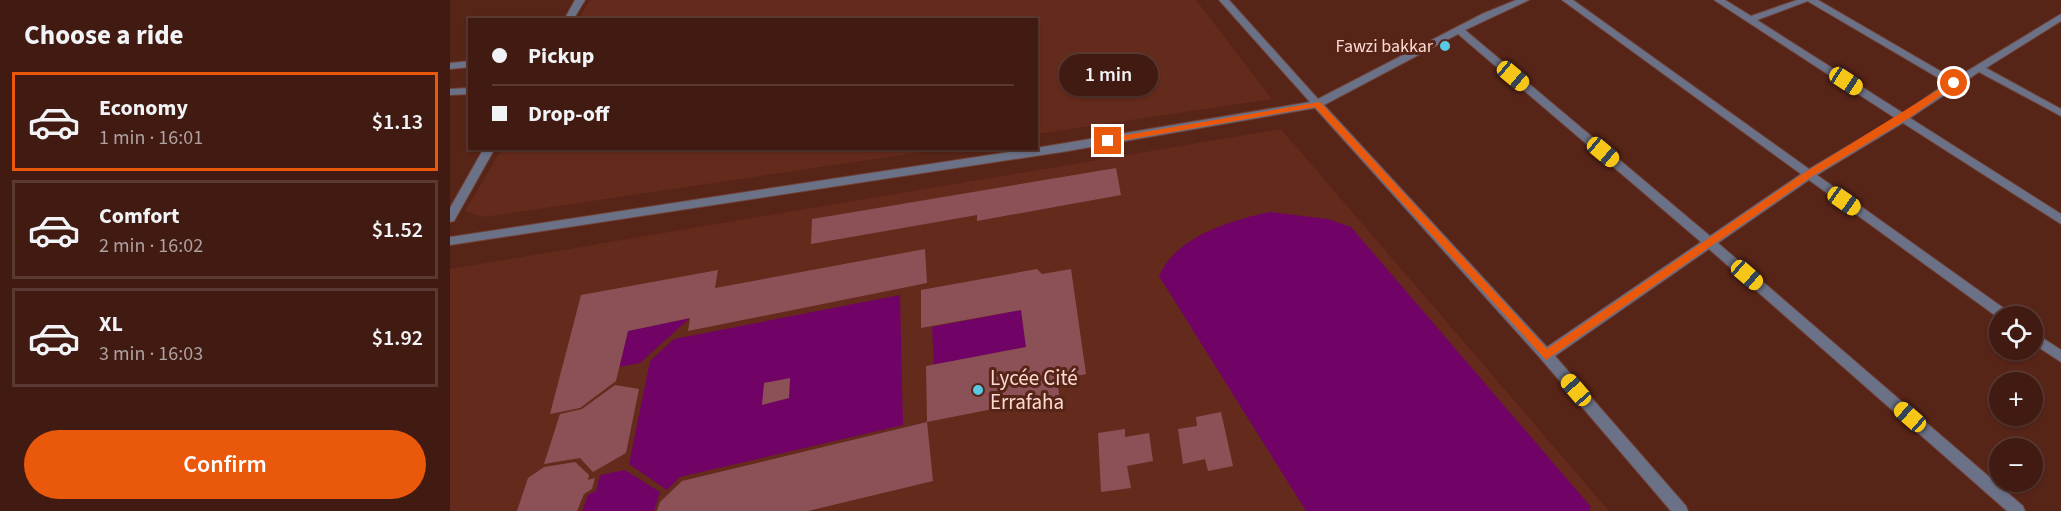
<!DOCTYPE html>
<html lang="en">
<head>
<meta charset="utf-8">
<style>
  body { margin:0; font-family:"Source Sans 3",sans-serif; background:#4c2820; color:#f1f3f6; height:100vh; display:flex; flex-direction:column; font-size:22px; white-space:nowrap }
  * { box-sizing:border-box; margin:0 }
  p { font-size:20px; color:#aea19f }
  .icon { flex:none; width:33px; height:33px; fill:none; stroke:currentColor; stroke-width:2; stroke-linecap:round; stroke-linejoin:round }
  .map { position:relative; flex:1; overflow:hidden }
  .side { display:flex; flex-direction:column; background:#411b12; width:450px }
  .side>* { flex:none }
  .guide { position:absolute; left:18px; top:18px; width:570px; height:132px; border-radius:0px; box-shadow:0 2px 4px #0004,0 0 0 2px #5a3932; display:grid; align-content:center; height:132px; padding:0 24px; background:#411b12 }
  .controls { position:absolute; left:1539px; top:306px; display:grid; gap:12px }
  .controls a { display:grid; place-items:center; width:54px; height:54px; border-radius:50%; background:#411b12; box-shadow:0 2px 4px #0004,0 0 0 2px #5a3932; font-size:30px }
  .end { position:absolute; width:27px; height:27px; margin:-14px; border:8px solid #ea580c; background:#fff; box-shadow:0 0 0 3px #fff }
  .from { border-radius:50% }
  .bubble { position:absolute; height:42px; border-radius:21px; background:#411b12; box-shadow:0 2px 4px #0004,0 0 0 2px #5a3932; font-size:20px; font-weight:600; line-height:42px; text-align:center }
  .car { position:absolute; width:18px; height:36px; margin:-18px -9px; border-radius:8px; box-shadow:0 0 4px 2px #0007; background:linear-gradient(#f5c518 24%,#345 0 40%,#f5c518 0 76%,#345 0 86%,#f5c518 0) }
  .guide b { display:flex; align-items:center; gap:21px; height:57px; font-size:22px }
  .guide b+b { border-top:2px solid #5a3932 }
  .guide i { width:15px; height:15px; background:#f1f3f6 }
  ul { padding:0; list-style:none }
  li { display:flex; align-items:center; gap:18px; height:99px; margin:0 12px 9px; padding:0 12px; border:3px solid #5a3932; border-radius:0px }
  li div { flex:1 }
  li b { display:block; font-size:22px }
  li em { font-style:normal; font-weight:600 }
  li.current { border-color:#ea580c }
  li>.icon { width:54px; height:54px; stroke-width:1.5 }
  h2 { padding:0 24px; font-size:27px; line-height:72px }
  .button { display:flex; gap:12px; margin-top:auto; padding:12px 24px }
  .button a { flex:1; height:69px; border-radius:36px; background:#ea580c; color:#fff; font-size:24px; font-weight:600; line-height:69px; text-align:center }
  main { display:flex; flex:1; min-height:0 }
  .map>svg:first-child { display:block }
  .built { fill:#642a1c }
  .green { fill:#720366 }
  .building { fill:#8c5157 }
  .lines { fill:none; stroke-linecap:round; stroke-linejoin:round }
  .lane-casing { stroke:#714136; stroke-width:2 }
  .street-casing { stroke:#714136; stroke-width:2 }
  .lane { fill:#6b7187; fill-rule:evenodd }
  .street { fill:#6b7187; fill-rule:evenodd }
  .route { fill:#ea580c }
  .poi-dot { fill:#57c9e2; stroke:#572418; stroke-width:2 }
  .labels { text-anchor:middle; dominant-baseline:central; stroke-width:6; stroke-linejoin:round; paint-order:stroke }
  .far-poi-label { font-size:18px; fill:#fcdad2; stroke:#572418; text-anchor:end }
  .poi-label { font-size:21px; fill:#fcdad2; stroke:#572418; text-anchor:start }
</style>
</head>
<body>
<main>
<section class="side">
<h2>Choose a ride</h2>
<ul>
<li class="current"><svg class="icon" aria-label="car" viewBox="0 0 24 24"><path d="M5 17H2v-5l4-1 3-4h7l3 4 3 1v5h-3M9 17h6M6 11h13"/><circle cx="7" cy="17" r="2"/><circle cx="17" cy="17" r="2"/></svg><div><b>Economy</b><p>1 min · 16:01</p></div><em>$1.13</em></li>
<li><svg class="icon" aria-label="car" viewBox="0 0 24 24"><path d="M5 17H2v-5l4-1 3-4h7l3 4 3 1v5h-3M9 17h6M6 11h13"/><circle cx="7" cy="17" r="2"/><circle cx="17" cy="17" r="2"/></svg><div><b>Comfort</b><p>2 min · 16:02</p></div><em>$1.52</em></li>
<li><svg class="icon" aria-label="car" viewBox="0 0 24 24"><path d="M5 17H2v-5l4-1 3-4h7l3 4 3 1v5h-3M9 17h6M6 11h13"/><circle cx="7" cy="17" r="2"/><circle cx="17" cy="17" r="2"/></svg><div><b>XL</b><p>3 min · 16:03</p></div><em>$1.92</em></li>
</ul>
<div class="button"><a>Confirm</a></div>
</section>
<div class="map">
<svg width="1611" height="511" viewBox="0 0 1611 511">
  <rect width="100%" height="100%" fill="#572418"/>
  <g class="built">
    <polygon points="140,0 746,0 822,99 587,134 586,20 129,19"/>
    <polygon points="831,129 1159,511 0,511 0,269"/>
    <polygon points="52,149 52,148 492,149 34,217 15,211"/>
  </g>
  <g class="green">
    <path d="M819,212L878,219L901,227L1141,507L1139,511H856L709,276C726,236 780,221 819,212Z"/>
    <polygon points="450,295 453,425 230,477 217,490 179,464 200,361 224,339"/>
    <polygon points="571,310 576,347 484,365 482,327"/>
    <polygon points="240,318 190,363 169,367 178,331"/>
    <polygon points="175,470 210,492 204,511 132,511 138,495 146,491 150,475"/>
  </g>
  <g class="building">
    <polygon points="666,168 671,195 527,221 527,215 361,244 362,219"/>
    <polygon points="475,249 477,283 238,331 240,318 178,331 166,381 130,408 100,414 131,295 268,270 265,288"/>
    <polygon points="587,269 592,274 621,269 636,374 608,380 609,396 477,422 476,366 576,347 571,310 471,328 471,290"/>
    <polygon points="340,378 339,398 312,405 314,383"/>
    <polygon points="165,385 189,389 176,453 143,472 130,458 94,464 110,414 132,409"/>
    <polygon points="771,412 783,466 758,471 755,459 733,464 728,429 747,426 746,417"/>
    <polygon points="477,422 483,481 358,511 207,511 210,502 232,481"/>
    <polygon points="675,429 675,437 699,433 703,461 677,466 681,488 651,492 648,433"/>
    <polygon points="125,462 139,475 138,480 145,478 142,489 134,494 127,511 67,511 78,478 94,467"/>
  </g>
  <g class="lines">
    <g class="lane-casing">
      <polygon id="lane" points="20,61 20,67 0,69 0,63"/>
    </g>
    <g class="street-casing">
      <g id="street">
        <polygon points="125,0 135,0 123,20 114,20"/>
        <path d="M769,0H779L868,99L1032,14L1066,0H1079L1015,30L1260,236L1351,174L1112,0H1123L1359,169L1445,118L1264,0H1275L1301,16L1347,0H1368L1504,79L1611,14V21L1536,68L1611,109V116L1529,72L1460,118L1611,214V224L1453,123L1367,175L1559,312L1561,316H1550V319L1359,180L1268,243L1573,506L1575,511H1557L1259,249L1105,356L1236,506L1238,511H1221L1091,359L865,108L618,151L0,245V237L586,148L860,102ZM1358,1L1359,2L1497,83L1453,113L1307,20ZM1008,34L1251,242L1097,347L874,105Z"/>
        <polygon points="20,88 20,94 0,95 0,89"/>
        <polygon points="34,148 45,148 4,221 0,222 0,208"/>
        <polygon points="1582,331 1611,350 1611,362 1582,343"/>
      </g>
    </g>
    <use href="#lane" class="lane"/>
    <use href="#street" class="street"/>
  </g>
  <polygon class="route" points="1504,80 1507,84 1456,120 1361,177 1096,360 865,107 658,143 654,141 658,138 870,102 1097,349 1354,173"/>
  <g class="poi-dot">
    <circle cx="995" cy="46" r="6"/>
    <circle cx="528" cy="390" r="6"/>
  </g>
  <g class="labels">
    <g class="far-poi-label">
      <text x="983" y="46">Fawzi bakkar</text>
    </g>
    <g class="poi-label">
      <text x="540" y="378">Lycée Cité<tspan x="540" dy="24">Errafaha</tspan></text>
    </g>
  </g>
</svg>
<div class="controls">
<a><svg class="icon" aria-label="locate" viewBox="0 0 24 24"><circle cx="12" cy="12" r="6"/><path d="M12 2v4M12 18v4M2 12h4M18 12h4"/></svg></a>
<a>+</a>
<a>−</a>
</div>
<i class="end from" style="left:1504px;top:83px"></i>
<i class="end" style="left:658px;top:141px"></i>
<div class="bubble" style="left:609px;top:54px;width:99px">1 min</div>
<i class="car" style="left:1063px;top:76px;rotate:130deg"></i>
<i class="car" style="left:1396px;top:81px;rotate:123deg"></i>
<i class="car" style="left:1153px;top:152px;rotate:130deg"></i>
<i class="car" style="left:1394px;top:201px;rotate:125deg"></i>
<i class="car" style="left:1297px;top:275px;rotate:131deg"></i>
<i class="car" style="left:1126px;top:390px;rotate:319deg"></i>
<i class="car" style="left:1460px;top:417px;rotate:311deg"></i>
<div class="guide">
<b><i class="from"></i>Pickup</b>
<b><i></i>Drop-off</b>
</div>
</div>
</main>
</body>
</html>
